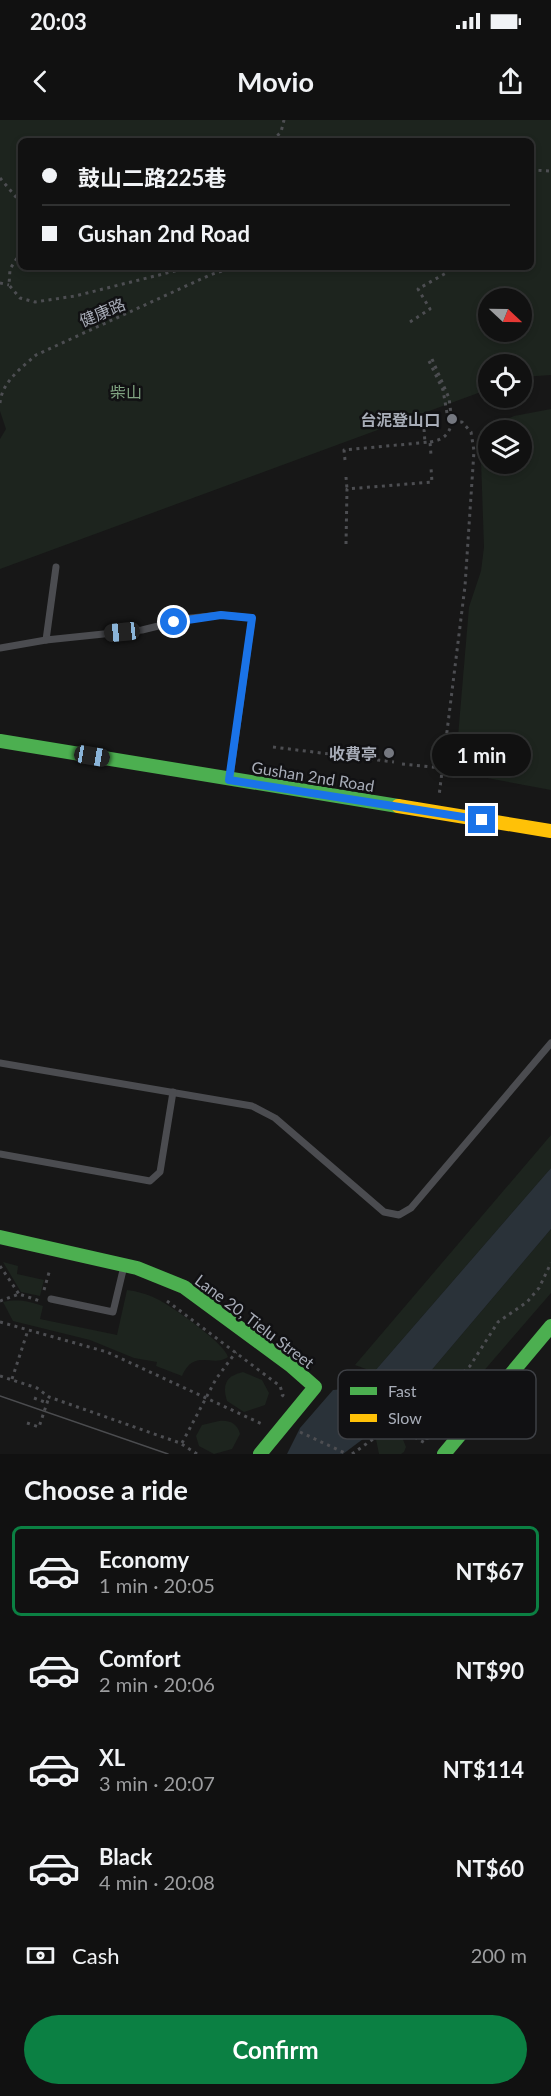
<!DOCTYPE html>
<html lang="en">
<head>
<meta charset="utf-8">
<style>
  body { margin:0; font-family:Lato,"Noto Sans TC",sans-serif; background:#1e1f1f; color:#f1f3f6; height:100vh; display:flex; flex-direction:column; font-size:22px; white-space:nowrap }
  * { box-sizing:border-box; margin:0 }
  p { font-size:20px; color:#9c9d9f }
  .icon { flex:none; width:33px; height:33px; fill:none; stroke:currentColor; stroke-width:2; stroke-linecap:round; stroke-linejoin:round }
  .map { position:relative; height:1334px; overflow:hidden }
  .sheet { display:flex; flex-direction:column; background:#111; flex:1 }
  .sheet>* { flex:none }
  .top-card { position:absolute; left:18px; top:18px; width:516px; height:132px; border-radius:9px; box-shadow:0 3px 9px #0003,0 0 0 2px #303131; display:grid; align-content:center; height:132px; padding:0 24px; background:#111 }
  .needle { width:39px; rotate:112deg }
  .fabs { position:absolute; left:478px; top:168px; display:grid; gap:12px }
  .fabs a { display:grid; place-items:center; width:54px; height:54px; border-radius:50%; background:#111; box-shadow:0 3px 9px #0003,0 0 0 2px #303131; font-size:30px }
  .end { position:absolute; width:27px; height:27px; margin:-14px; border:8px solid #1a73e8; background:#fff; box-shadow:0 0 0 3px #fff }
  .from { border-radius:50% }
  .bubble { position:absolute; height:42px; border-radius:21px; background:#111; box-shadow:0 3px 9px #0003,0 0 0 2px #303131; font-size:20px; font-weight:700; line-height:42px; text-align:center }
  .car { position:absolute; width:18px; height:36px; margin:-18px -9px; border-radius:8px; box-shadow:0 0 4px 2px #0007; background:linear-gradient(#222 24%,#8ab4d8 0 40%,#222 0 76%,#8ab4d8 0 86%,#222 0) }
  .top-card b { display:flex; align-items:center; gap:21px; height:57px; font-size:22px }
  .top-card b+b { border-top:2px solid #303131 }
  .top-card i { width:15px; height:15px; background:#f1f3f6 }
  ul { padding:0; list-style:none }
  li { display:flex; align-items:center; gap:18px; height:90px; margin:0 12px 9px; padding:0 12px; border:3px solid transparent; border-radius:9px }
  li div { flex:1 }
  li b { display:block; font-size:22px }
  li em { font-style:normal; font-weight:700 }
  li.current { border-color:#0b8043 }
  li>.icon { width:54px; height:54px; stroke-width:1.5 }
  h2 { padding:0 24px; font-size:27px; line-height:72px }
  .pay { display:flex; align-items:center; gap:15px; height:66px; padding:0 24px; font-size:22px }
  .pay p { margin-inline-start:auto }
  .action { display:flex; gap:12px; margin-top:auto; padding:12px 24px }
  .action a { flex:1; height:69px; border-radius:36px; background:#0b8043; color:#fff; font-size:24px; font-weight:700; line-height:69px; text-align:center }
  .status { display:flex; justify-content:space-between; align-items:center; height:42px; padding:0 30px; background:#111; direction:ltr }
  .status svg { height:16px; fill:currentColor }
  header { display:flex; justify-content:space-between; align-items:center; height:78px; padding:0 24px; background:#111; font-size:27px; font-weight:700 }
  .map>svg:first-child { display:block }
  .green { fill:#1d241e; fill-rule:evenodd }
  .water { fill:#2a3239 }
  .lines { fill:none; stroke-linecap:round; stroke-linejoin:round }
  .path { stroke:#4d4e52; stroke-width:3; stroke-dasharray:3 4.5; stroke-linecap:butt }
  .lane { stroke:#4b4c50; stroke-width:7 }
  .fast { stroke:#4caf50; stroke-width:14 }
  .slow { stroke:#ffc107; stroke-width:14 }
  .tram { stroke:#4b4c4f; stroke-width:1.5 }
  .route { stroke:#1a73e8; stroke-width:8 }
  .poi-dot { fill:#757880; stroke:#111113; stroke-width:2 }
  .labels { text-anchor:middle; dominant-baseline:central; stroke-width:5; stroke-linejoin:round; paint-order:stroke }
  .street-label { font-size:16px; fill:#a8adb8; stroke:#111113 }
  .park-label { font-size:16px; fill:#7fa381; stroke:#111113 }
  .poi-label { font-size:16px; font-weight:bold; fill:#a8adb8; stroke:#111113; text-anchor:end }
  .key { fill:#111113; stroke:#3e4045; stroke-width:1.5 }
  .key-label { font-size:16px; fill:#a8adb8 }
</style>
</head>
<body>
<div class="status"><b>20:03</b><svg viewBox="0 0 49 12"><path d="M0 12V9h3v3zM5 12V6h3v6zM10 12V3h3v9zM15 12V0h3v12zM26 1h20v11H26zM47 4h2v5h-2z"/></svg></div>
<header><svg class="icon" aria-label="back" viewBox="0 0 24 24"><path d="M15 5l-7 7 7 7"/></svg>Movio<svg class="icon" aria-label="share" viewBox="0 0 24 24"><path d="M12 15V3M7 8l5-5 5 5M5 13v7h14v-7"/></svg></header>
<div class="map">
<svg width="551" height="1334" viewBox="0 0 551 1334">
  <rect width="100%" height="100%" fill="#171717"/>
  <g class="green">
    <path d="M0,0H551V255L522,257V244H489V269L0,449V319L6,309L0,291ZM21,21H531V147H21ZM489,178H522V212H489Z"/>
    <path d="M551,289V670L455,652L469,487L481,451L484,427L480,311L514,296ZM522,310V344H489V310Z"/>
    <polygon points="551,1015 551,1048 374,1252 355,1245"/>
    <path d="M551,1109V1173L443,1298C431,1297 423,1298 415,1308L391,1298Z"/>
    <polygon points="3,1142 18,1146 17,1154 44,1160 40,1176 21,1172"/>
    <path d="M127,1170C136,1171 147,1174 155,1178C169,1184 226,1224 228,1237C213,1248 194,1228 182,1256L156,1246L157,1242L134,1238L90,1220L13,1201L3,1182C18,1179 28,1181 43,1186L40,1199L117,1215Z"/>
    <path d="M243,1252L262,1260L269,1273L265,1285L244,1292L227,1281C222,1264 226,1256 243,1252Z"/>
    <path d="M219,1301C229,1300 237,1303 240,1314L232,1329L214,1334L199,1326L196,1316L202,1305Z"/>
    <polygon points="395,1315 402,1317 406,1327 404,1332 401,1334 379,1334 376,1319 380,1316"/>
  </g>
  <polygon class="water" points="551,1048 551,1109 391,1298 343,1334 287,1334 300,1308 333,1270 355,1268 374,1252"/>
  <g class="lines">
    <g class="path">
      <polyline points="272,21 281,12 284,0"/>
      <polyline points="531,50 551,51"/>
      <polyline points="0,58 21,83"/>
      <polyline points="21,132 10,149 9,165 20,178 35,182 75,176 191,147"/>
      <polyline points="0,163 9,165"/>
      <polyline points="410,202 430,189 418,169 446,153 440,147"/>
      <polyline points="432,239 449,278 452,302 462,302 471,312 474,331 465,466 439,676"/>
      <polyline points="429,241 443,270 448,299"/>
      <path d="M0,283C2,262 21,248 36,235L210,155L234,147"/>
      <polyline points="424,309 425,323"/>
      <path d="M430,322C443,320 449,315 452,302"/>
      <polyline points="345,340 344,330 430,322 431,335"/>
      <polyline points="346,357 347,369"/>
      <polyline points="346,424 347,369 432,362 431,348"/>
      <polyline points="273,627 394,642"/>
      <polyline points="402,644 442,648"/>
      <polyline points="0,1146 19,1174"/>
      <polyline points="44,1170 50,1149"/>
      <polyline points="0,1181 19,1174 40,1181"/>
      <polyline points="167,1181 280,1266 283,1275 280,1279"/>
      <polyline points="0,1202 107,1232 262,1304"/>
      <polyline points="0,1256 37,1268 49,1277 180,1323 197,1334"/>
      <polyline points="12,1259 28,1210"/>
      <polyline points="34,1278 47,1283"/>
      <polyline points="27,1303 39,1307 49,1277"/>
      <polyline points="300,1312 347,1334"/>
      <polyline points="427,1320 427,1291 438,1275 470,1246 498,1202 527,1182 539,1168 551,1143"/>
      <polyline points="182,1323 216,1259 236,1232"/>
      <polyline points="352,1334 393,1305 425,1323"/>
    </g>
    <g class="lane">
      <polyline points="46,520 56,447"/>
      <polyline points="0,528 46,520 142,510 191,498 221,495 252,498 230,657"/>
      <polyline points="0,943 252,986 275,998 384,1092 399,1095 411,1088 551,923"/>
      <polyline points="0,1034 150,1061 160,1052 173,972"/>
      <polyline points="51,1179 113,1192 124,1146"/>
    </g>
    <g class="fast">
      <polyline points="0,621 398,686"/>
      <polyline points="0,1117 137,1148 184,1167 290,1245 315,1267 260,1334"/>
      <polyline points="444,1334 551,1206"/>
    </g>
    <polyline class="slow" points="398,686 551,711"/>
    <polyline class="tram" points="0,1276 168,1334"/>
  </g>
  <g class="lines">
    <polyline class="route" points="174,502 221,495 252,498 229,660 482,700"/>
  </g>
  <g class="poi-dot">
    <circle cx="452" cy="299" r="6"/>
    <circle cx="389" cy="633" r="6"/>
  </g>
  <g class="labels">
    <g class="street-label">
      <text transform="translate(102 192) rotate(-23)">健康路</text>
      <text transform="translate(313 656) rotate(9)">Gushan 2nd Road</text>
      <text transform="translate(255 1201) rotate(37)">Lane 20, Tielu Street</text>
    </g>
    <g class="park-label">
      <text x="126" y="271">柴山</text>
    </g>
    <g class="poi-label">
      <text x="440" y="299">台泥登山口</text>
      <text x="377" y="633">收費亭</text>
    </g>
  </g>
  <rect x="338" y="1250" width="198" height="69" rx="9" class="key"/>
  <rect x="350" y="1267" width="27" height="8" fill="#4caf50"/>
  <rect x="350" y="1294" width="27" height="8" fill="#ffc107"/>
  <g class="key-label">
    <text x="388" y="1277">Fast</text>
    <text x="388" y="1304">Slow</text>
  </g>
</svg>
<div class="fabs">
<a><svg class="needle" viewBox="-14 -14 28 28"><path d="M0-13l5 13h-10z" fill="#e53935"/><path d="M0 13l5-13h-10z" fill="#9c9d9f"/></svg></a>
<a><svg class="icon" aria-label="locate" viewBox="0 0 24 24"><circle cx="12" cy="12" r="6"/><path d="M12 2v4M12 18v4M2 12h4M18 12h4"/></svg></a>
<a><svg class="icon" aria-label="layers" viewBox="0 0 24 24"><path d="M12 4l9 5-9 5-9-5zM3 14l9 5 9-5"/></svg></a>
</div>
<i class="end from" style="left:174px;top:502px"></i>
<i class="end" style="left:482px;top:700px"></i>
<div class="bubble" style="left:432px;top:614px;width:99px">1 min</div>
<i class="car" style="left:122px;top:512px;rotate:264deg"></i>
<i class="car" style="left:92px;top:636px;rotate:100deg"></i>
<div class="top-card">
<b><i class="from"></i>鼓山二路225巷</b>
<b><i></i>Gushan 2nd Road</b>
</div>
</div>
<section class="sheet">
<h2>Choose a ride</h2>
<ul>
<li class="current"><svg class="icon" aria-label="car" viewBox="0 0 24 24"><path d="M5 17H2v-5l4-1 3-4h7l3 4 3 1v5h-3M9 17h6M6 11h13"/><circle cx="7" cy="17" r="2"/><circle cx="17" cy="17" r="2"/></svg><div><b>Economy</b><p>1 min · 20:05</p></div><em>NT$67</em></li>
<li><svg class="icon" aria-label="car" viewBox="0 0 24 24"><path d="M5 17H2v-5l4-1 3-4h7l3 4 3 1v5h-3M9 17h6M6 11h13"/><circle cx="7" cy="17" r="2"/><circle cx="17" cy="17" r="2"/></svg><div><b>Comfort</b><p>2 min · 20:06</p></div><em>NT$90</em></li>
<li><svg class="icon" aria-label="car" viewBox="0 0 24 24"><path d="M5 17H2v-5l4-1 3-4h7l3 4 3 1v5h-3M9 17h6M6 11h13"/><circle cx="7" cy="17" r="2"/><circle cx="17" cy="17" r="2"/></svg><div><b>XL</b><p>3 min · 20:07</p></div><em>NT$114</em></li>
<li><svg class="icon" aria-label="car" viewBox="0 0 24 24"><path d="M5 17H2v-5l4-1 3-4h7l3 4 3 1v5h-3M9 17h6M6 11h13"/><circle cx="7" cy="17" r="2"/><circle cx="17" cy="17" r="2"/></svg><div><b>Black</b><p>4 min · 20:08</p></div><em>NT$60</em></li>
</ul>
<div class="pay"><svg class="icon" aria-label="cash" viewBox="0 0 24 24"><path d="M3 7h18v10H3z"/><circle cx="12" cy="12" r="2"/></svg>Cash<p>200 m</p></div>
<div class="action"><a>Confirm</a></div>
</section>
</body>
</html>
